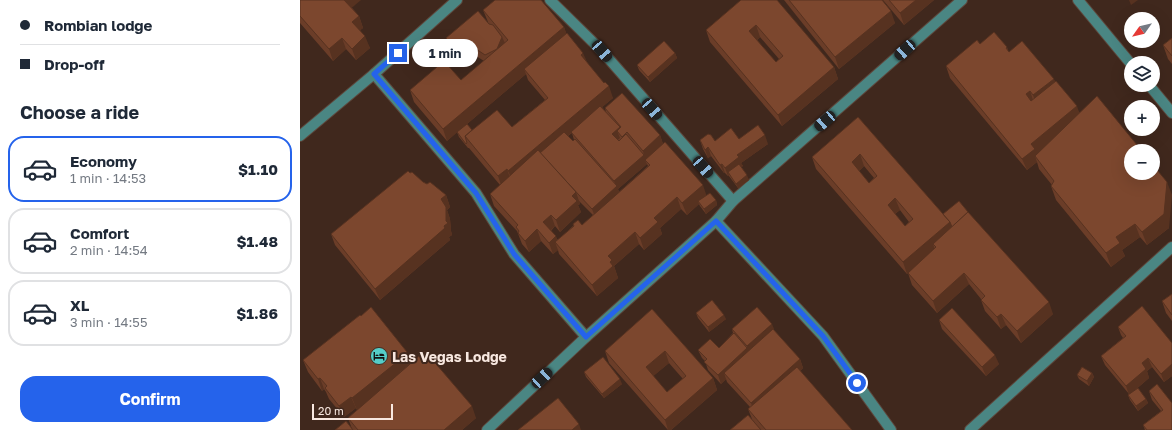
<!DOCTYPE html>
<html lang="en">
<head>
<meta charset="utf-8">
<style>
  body { margin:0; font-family:"Golos Text",sans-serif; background:#f6f6f7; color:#1f2937; height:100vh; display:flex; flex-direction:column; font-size:15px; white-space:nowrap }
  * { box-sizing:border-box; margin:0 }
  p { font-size:13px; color:#747a83 }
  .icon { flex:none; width:22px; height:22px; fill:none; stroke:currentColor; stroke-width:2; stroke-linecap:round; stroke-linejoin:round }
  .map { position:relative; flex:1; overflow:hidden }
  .panel { display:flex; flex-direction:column; background:#fff; width:300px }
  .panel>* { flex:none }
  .top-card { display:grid; align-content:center; height:88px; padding:0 20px; background:#fff }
  .needle { width:26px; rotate:236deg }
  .fabs { position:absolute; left:824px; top:12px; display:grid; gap:8px }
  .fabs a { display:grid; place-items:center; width:36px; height:36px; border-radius:50%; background:#fff; box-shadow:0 4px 16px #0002; font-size:20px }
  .scale { position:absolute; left:12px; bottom:10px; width:81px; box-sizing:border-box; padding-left:4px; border:2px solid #f8e8e0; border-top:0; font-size:11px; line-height:14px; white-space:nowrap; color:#f8e8e0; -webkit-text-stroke:3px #40281d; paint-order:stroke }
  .end { position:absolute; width:18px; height:18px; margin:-9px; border:5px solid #2563eb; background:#fff; box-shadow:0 0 0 2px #fff }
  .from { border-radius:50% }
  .bubble { position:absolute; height:28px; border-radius:14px; background:#fff; box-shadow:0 4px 16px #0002; font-size:13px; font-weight:700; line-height:28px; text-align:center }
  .car { position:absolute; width:12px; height:24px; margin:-12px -6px; border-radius:5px; box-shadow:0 0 3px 1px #0007; background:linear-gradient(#222 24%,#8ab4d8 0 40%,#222 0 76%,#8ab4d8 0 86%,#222 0) }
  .top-card b { display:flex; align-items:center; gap:14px; height:38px; font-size:15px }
  .top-card b+b { border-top:1px solid #e0e1e3 }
  .top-card i { width:10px; height:10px; background:#1f2937 }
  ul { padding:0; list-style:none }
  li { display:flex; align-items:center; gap:12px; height:66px; margin:0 8px 6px; padding:0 12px; border:2px solid #e0e1e3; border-radius:16px }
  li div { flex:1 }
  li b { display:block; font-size:15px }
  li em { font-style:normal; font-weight:700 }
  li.active { border-color:#2563eb }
  li>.icon { width:36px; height:36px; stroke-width:1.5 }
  h2 { padding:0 20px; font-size:18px; line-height:48px }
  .action { display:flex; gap:8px; margin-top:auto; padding:8px 20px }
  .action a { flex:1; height:46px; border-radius:16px; background:#2563eb; color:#fff; font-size:16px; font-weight:700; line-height:46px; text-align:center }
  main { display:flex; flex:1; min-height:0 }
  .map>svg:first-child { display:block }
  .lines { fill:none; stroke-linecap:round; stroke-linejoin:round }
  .minor-casing { stroke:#5d473c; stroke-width:12 }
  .minor { stroke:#4a8683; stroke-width:10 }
  .wall { fill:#6b3d28; fill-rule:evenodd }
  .shaded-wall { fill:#573220 }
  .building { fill:#7c472e; stroke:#573220; fill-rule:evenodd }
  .route { stroke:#2563eb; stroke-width:5 }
  .labels { text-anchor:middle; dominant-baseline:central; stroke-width:4; stroke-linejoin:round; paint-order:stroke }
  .poi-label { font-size:14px; font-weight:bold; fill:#f8e8e0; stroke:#40281d; text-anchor:start }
</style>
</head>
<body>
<main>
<section class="panel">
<div class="top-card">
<b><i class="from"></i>Rombian lodge</b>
<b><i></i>Drop-off</b>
</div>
<h2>Choose a ride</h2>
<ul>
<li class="active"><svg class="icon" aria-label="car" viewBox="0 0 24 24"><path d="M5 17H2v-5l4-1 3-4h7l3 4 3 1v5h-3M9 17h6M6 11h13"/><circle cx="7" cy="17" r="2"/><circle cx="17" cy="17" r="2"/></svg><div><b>Economy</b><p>1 min · 14:53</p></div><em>$1.10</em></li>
<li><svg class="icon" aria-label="car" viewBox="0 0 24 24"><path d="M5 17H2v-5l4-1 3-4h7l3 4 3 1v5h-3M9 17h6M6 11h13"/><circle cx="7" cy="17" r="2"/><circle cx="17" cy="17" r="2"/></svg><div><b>Comfort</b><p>2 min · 14:54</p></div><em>$1.48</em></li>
<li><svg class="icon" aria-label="car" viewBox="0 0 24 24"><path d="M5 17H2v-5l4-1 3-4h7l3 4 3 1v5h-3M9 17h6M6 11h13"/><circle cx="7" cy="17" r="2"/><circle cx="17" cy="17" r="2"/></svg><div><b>XL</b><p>3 min · 14:55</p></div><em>$1.86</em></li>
</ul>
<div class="action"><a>Confirm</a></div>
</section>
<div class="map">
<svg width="872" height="430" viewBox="0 0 872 430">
  <rect width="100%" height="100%" fill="#40281d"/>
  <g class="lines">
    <g class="minor-casing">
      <g id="minor">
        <polyline points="250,0 302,51 433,201"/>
        <polyline points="778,0 831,64"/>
        <polyline points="74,74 176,193 214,254 286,337"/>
        <polyline points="849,85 872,113"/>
        <polyline points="0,136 74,74 157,0"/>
        <polyline points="416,221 523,336 591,430"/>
        <polyline points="187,430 286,337 416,221 433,201 662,0"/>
        <polyline points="670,430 872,247"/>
      </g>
    </g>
    <use href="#minor" class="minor"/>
  </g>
  <g class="wall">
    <polygon points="0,0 52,8 59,16 63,28 60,30 70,48 56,60 46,49 33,61 0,23"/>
    <path d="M441,0L534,67L538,79L482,126L410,42L406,30ZM460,37L479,59L476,62L457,40Z"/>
    <polygon points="484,0 582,0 595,23 539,69"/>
    <polygon points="583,0 634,0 604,25"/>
    <path d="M183,10L264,27L266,33L287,63L313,98L302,107L306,112L305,108L360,135L363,144L406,195L416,200L417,205L406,214L400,206L399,204L387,215L381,209L360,228L362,234L344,250L339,244L314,266L318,278L297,296L259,254L258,250L253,254L241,241L229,252L222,244L217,231L194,206L190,194L200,185L169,148H168L159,137L157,132L147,141L114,102L110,90L161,80L184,61L173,54L163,63L149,47L146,38L188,22ZM226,74L228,80L245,100L212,127L172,130L167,124ZM272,133L274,140L273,141L268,136ZM347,164L348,166L319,192L318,189ZM279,201L293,215L282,225L273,224V226L258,240L251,231L255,226L260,232L281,212L278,205L280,204Z"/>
    <polygon points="872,38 872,64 868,59 863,45"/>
    <polygon points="680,44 707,47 708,51 755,81 869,228 847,245 840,237 822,250 825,256 811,267 756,200 751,186 752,185 739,169 737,162 727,170 650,78 646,66"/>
    <polygon points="375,53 377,58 350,82 339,70 337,65"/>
    <path d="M558,117L643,214L753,314L721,343L706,325L701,329L685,311L681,300V299L669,284L637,313L612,285L608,273L614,268L607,274L516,169L512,157ZM564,166L574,178L569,183L559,171ZM600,210L609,222L605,226L595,214Z"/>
    <polygon points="439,139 468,144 441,163 443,166 441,167 449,180 438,188 429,176 428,176 425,173 424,173 411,156 408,158 403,149 400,140 415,141"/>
    <polygon points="110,173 123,182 146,195 150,207 147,210 150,219 151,231 152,235 149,237 150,240 80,300 35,245 31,234"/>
    <polygon points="872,294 872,321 866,313 862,301"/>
    <path d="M352,309L413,378L417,390L371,430H368L309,363L305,351ZM369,363L383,379L367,392L353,376Z"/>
    <polygon points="396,313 426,319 409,332 398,318"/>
    <polygon points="639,320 699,364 686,376 642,329"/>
    <polygon points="818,327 872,343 872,376 864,382 852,367 847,371 849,378 834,391 846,399 848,403 838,411 830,400 828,395 829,394 805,365 801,356 823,338 821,335"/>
    <polygon points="432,329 474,329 473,330 500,359 503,368 500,371 552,430 430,430 452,419 448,409 450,407 427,382 426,379 421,384 408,370 405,361 402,358 398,350 419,348 433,333"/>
    <polygon points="3,360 111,363 101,372 176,418 162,430 35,430 52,429 48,418 71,398 57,410 56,408 44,417 29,399 26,392 24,389 22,391 8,372"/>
    <polygon points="284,372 322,384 304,398 286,377"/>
    <polygon points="792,373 794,377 789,386 779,379 777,375"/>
    <polygon points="849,391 872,403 872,430 845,430 843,425 861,411 852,400"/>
  </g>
  <g class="shaded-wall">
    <polygon points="44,0 61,0 48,11"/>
    <polygon points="616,0 634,0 604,25 600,13"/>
    <polygon points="829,0 838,0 831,5"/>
    <polygon points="591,11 595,23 539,69 535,57"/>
    <polygon points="59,16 63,28 57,33 52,22"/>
    <polygon points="456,25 460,37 453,43 449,31"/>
    <polygon points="264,27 268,38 224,69 226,74 147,141 143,129"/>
    <polygon points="65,36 70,48 56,60 52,49"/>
    <polygon points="202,37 206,45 197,49"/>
    <polygon points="42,38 46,49 33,61 29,49"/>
    <polygon points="170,45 173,54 163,63 160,54"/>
    <polygon points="283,53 288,64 281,55"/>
    <polygon points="375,53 377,58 350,82 348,77"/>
    <polygon points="534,67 538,79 482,126 478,115"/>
    <polygon points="754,79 758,90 737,107 733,95"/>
    <polygon points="309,86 313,98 213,182 208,171"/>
    <polygon points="730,91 734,103 730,106 726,94"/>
    <polygon points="777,106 781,118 735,156 737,162 727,170 722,159 731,144"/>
    <polygon points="320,127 323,136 317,131 320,138 315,142 312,134"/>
    <polygon points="360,135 363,144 345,160 347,164 318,189 320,195 295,217 292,209 316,186 314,181 344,155 343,151"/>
    <polygon points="465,135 468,144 441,163 443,166 430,175 428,172 429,176 428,176 425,168 437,155"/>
    <polygon points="408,147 411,156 408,158 405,150"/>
    <polygon points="560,154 564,166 556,173 552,162"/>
    <polygon points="422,164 425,173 424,173 420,165"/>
    <polygon points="207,169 211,181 202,188 198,176"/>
    <polygon points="447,175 449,180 438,188 436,184"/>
    <polygon points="867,182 872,195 869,228 847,245 842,232"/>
    <polygon points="403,185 407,197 398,201 399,204 387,215 382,203"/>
    <polygon points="276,192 280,204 278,205 281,212 260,232 256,220 272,196"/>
    <polygon points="146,195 150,207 147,210 150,219 151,231 152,235 149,237 150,240 80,300 75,289 141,199"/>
    <polygon points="377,197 381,209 360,228 362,234 344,250 340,238 354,218"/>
    <polygon points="595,198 600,210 592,216 588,205"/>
    <polygon points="416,200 417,205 406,214 404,209"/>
    <polygon points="251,215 255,226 247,234 243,222"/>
    <polygon points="650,222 654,234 633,244 635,250 607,274 603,262"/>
    <polygon points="835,224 840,237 822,250 825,256 811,267 806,253 816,237"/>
    <polygon points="237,229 241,241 229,252 225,241"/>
    <polygon points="335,232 339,244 314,266 318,278 297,296 292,285 308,256"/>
    <polygon points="256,236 260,247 255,242 258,250 253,254 249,243"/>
    <polygon points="664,273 669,284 637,313 633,301"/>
    <polygon points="749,302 753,314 721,343 717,331"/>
    <polygon points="701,314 706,325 701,329 697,317"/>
    <polygon points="424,315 426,319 409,332 408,327"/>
    <polygon points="472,324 474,329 424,373 426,379 421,384 418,375 447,348 447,346"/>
    <polygon points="365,351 369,363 350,379 346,367"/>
    <polygon points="107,352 111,363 100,372 101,374 57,410 52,398"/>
    <polygon points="695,355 699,364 686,376 682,367"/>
    <polygon points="848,358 852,367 847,371 849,378 829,395 826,386 842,363"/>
    <polygon points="500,359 503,368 454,412 451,403"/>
    <polygon points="872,364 872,376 864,382 861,374"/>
    <polygon points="792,373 794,377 789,386 787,381"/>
    <polygon points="20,378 24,389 22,391 18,379"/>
    <polygon points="413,378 417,390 371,430 368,430 365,420"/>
    <polygon points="320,379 322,384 304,398 302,394"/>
    <polygon points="51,397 56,408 44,417 39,406"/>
    <polygon points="846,399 848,403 838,411 836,406"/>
    <polygon points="172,406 176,418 162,430 144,430"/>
    <polygon points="279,424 281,430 272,430"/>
  </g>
  <g class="building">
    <polygon points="0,0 44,0 59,16 52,22 65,36 52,49 42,38 29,49 0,16"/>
    <polygon points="195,0 241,0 264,27 143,129 110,90 144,61 161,80 208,40 183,10"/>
    <path d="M441,0H477L534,67L478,115L406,30ZM456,25L483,56L476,62L449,31Z"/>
    <polygon points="489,0 582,0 591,11 535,57"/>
    <polygon points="589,0 616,0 600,13"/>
    <polygon points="178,11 189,24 193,25 202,37 197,49 185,55 170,45 160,54 146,38"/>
    <polygon points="694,32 707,47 706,48 709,52 722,41 754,79 733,95 730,91 726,94 731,101 756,81 777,106 731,144 735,149 722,159 646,66 677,40 680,44"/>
    <polygon points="267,33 283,53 281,55 304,83 305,82 309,86 208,171 207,169 198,176 165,136 197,110 212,127 248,98 224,69"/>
    <polygon points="872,38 872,56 863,45"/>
    <polygon points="364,41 375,53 348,77 337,65"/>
    <polygon points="322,93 360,135 343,151 327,132 322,137 317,131 321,127 305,108"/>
    <polygon points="797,96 842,151 831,151 831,173 853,173 853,165 867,182 864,214 842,232 835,224 816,237 820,243 806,253 751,186 754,181 735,156"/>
    <polygon points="300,106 320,127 312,134 319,141 326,134 344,155 314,181 271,132"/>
    <path d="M558,117L650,222L603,262L512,157ZM560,154L577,176L569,183L552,162ZM595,198L613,219L605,226L588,205Z"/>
    <polygon points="167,124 172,130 165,136 167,143 166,144 157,132"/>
    <polygon points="458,125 465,135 437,155 439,157 425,168 422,164 420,165 408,147 405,150 400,140 408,134 411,135 415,141 431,128 439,139"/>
    <polygon points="264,132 273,141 275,139 317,186 292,209 240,153"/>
    <polygon points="365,142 403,185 382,203 377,197 354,218 358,222 340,238 335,232 308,256 312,260 310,262 313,266 292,285 255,242 274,226 273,224 278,220 282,225 350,165 345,160"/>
    <polygon points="238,150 276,192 272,196 277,201 256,220 251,215 243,222 256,236 249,243 237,229 225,241 218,233 219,231 216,227 218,225 190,194"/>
    <polygon points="439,164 447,175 436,184 428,172"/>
    <polygon points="108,171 110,173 112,172 123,182 127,184 130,182 146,195 141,199 146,207 146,221 148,223 144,226 145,228 75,289 31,234"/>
    <polygon points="410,193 416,200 404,209 398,201"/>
    <polygon points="659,201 668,212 652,227 650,222 643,214"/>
    <polygon points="668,212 749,302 717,331 701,314 697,317 681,300 685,296 664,273 633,301 608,273 636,247 633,244"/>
    <polygon points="872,294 872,315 862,301"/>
    <polygon points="412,300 424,315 408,327 396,313"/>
    <polygon points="842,306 872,343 872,364 861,374 848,358 842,363 846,369 826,386 801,356 826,336 818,327"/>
    <polygon points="71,307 107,352 95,361 97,362 52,398 51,397 39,406 25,388 27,386 20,378 18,379 3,360 60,315 61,316"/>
    <polygon points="457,307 472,324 447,346 432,329"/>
    <polygon points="652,308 695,355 682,367 639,320"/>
    <path d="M352,309L413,378L365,420L305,351ZM365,351L386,376L367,392L346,367Z"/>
    <polygon points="473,329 500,359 451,403 424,373"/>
    <polygon points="434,333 447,348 418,375 404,362 407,359 398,350 410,339 419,348"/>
    <polygon points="125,351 172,406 144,430 58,430 48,418"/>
    <polygon points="303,357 320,379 302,394 284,372"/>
    <polygon points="497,367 552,430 466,430 448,409"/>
    <polygon points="782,367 792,373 787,381 777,375"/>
    <polygon points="857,384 872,403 872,430 847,430 843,425 863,410 849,391"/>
    <polygon points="838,388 846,399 836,406 828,395"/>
    <polygon points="258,398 279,424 272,430 218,430"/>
    <polygon points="448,415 461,430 430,430"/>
    <polygon points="46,421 53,430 35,430"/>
  </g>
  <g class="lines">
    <polyline class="route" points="98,53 74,74 176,193 214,254 286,337 416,221 523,336 557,383"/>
  </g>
  <defs>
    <g id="hotel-disc" transform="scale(0.9)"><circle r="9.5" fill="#54cdc8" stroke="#40281d"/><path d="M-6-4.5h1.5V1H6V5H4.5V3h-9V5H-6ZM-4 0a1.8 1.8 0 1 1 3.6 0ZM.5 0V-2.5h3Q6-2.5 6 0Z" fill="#111"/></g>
  </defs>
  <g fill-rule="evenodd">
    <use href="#hotel-disc" x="79" y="356"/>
  </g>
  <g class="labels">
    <g class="poi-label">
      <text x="92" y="356">Las Vegas Lodge</text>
    </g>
  </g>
</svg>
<div class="fabs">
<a><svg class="needle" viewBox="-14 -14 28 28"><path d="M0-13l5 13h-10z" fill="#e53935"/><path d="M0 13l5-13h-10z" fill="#747a83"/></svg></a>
<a><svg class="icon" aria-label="layers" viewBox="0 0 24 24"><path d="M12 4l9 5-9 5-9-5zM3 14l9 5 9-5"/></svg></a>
<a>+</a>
<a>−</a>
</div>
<div class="scale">20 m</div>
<i class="end from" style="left:557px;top:383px"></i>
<i class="end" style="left:98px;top:53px"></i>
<div class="bubble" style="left:112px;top:39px;width:66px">1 min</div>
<i class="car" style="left:605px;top:50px;rotate:228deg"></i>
<i class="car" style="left:302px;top:51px;rotate:139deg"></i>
<i class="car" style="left:352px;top:109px;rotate:139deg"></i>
<i class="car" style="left:525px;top:121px;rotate:229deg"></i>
<i class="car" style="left:403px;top:167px;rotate:139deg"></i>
<i class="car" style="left:242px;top:378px;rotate:47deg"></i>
</div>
</main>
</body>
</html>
